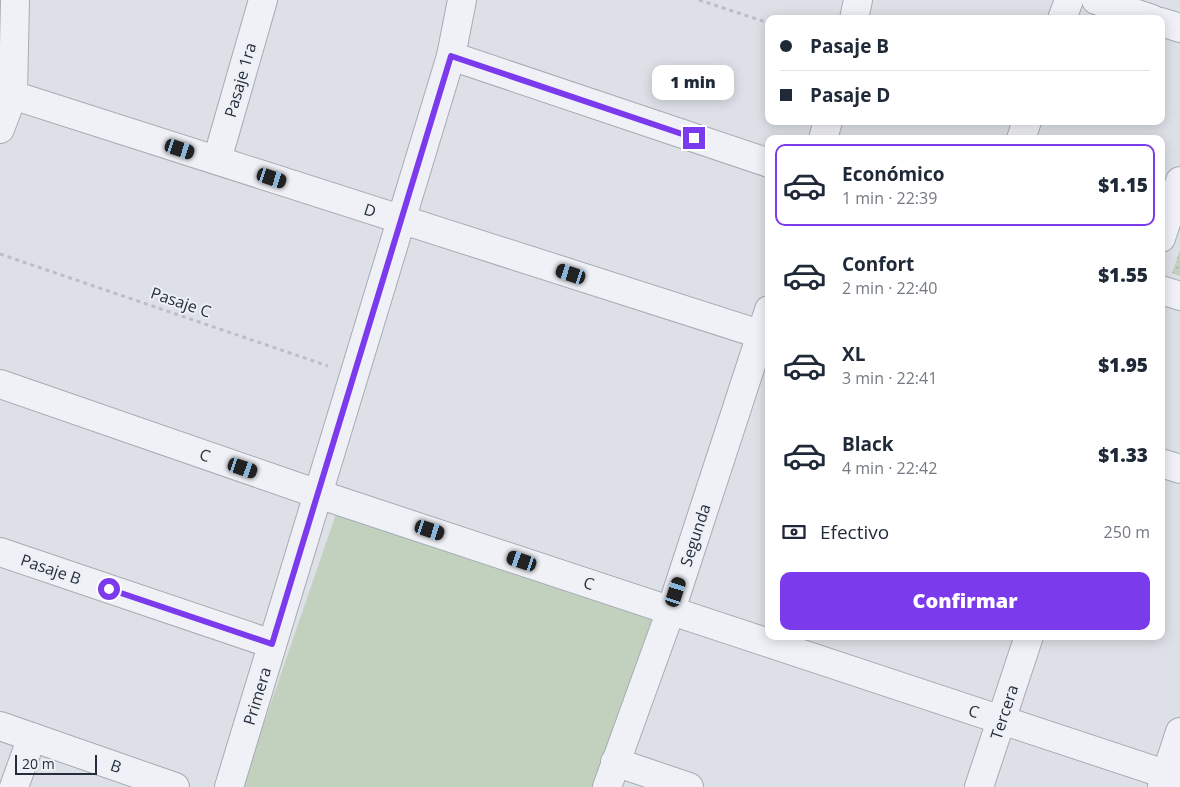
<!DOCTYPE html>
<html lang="es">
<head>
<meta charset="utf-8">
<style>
  body { margin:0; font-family:"Open Sans",sans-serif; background:#f2f2f3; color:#1f2937; height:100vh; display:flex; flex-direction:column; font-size:19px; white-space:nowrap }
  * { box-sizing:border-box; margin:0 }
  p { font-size:16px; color:#747a83 }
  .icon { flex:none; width:28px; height:28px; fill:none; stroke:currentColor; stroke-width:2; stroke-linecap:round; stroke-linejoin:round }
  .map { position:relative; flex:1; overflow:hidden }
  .side { position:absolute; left:765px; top:135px; width:400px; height:505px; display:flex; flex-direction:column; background:#fff; border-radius:10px; box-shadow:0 2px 12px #0003 }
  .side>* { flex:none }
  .top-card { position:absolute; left:765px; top:15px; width:400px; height:110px; border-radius:10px; box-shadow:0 2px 12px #0003; display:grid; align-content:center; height:110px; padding:0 15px; background:#fff }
  .scale { position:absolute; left:15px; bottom:12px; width:82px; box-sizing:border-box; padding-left:5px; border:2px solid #262e3e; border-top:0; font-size:14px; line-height:18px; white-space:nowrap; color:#262e3e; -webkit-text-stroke:4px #ecf0f5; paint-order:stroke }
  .end { position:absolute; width:22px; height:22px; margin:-11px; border:6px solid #7c3aed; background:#fff; box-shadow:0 0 0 2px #fff }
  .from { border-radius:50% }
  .bubble { position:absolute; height:35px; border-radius:10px; background:#fff; box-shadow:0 2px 12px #0003; font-size:16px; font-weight:800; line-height:35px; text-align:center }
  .car { position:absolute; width:15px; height:30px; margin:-15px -8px; border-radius:6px; box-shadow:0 0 4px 1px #0007; background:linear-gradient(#222 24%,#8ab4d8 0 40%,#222 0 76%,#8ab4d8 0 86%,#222 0) }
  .top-card b { display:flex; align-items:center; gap:18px; height:48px; font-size:19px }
  .top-card b+b { border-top:1px solid #e0e1e3 }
  .top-card i { width:12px; height:12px; background:#1f2937 }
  ul { padding:9px 0 0; list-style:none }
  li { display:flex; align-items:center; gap:15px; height:82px; margin:0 10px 8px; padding:0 5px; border:2px solid transparent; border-radius:10px }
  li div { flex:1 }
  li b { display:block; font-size:19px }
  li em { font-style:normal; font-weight:800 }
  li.current { border-color:#7c3aed }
  li>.icon { width:45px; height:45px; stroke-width:1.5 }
  .pay { display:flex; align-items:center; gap:12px; height:55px; padding:0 15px; font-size:19px }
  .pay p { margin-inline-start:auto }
  .button { display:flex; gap:10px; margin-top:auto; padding:10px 15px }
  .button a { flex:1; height:58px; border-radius:10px; background:#7c3aed; color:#fff; font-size:20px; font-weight:800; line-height:58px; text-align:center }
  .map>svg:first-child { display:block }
  .grass { fill:url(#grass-dots) }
  .pitch { fill:#c2d1be }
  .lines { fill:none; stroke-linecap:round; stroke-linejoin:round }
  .minor-casing { stroke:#a6abb4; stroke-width:30 }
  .path { stroke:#bbbec6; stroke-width:3; stroke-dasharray:4 4; stroke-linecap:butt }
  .minor { stroke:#f0f1f6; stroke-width:28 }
  .route { stroke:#7c3aed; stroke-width:6 }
  .labels { text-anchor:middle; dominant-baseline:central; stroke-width:4; stroke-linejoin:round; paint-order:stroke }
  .street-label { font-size:16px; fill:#262e3e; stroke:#ecf0f5 }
</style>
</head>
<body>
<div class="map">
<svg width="1180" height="787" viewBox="0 0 1180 787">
  <defs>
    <pattern id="grass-dots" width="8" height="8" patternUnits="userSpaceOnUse" patternTransform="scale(1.25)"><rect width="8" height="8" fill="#c2d1be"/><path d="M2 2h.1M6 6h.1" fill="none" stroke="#a7b4a4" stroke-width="1.8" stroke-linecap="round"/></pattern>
  </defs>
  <rect width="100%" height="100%" fill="#dde1e7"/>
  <polygon class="grass" points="1180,250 1180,276 1172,273"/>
  <polygon class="pitch" points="337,511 653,619 595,787 242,787"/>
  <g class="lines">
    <g class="minor-casing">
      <g id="minor">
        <polyline points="1096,0 1152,19"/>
        <polyline points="854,19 858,0"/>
        <polyline points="1062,19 1069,0"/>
        <polyline points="1161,22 1180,28"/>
        <polyline points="451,56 769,163"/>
        <polyline points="0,91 769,337"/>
        <polyline points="0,129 13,95 15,0"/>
        <polyline points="823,139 828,121"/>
        <polyline points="1021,139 1027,121"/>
        <polyline points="217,160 263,0"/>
        <polyline points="1161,238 1180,181"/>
        <polyline points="1161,290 1180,296"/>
        <polyline points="0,384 318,494 1180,779"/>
        <polyline points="1161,463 1180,469"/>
        <polyline points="0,552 272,644"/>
        <polyline points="0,726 175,787"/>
        <polyline points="615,762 689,787"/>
        <polyline points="14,787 32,737"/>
        <polyline points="229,787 451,56 462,0"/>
        <polyline points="607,787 671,610 769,310"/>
        <polyline points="979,787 1029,636"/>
        <polyline points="1162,787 1180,732"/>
      </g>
    </g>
    <g class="path">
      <polyline points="699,0 769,23"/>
      <polyline points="0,254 328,366"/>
    </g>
    <use href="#minor" class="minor"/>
  </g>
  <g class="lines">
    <polyline class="route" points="109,589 272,644 451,56 694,138"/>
  </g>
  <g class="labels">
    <g class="street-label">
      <text transform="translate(240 80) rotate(-74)">Pasaje 1ra</text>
      <text transform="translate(370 210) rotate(18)">D</text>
      <text transform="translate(181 302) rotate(19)">Pasaje C</text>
      <text transform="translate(205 455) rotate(19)">C</text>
      <text transform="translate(695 535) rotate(-72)">Segunda</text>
      <text transform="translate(51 569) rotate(19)">Pasaje B</text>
      <text transform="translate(589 583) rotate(18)">C</text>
      <text transform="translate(257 696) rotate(-73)">Primera</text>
      <text transform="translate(974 711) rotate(18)">C</text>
      <text transform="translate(1004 712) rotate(-72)">Tercera</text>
      <text transform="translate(116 766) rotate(19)">B</text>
    </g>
  </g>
</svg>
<div class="scale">20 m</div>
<i class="end from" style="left:109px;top:589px"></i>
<i class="end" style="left:694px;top:138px"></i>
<div class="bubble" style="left:652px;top:65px;width:82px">1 min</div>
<i class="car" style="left:180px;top:149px;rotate:108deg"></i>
<i class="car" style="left:272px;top:178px;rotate:108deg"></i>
<i class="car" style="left:571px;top:274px;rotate:288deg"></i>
<i class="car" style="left:243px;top:468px;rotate:109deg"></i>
<i class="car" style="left:430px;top:530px;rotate:108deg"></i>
<i class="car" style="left:522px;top:561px;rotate:289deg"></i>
<i class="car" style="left:676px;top:592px;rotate:18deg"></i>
<div class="top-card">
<b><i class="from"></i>Pasaje B</b>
<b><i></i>Pasaje D</b>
</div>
<section class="side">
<ul>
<li class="current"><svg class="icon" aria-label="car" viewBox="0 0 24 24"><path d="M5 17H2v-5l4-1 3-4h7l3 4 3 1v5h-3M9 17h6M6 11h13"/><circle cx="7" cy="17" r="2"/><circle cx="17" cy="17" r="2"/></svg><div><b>Económico</b><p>1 min · 22:39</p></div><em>$1.15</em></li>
<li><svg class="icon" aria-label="car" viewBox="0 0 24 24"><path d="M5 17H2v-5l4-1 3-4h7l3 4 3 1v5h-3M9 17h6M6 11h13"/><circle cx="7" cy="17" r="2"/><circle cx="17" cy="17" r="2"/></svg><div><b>Confort</b><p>2 min · 22:40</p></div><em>$1.55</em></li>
<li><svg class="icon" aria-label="car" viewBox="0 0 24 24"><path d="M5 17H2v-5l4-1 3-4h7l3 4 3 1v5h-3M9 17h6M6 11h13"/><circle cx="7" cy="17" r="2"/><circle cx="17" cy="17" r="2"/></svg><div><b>XL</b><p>3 min · 22:41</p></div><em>$1.95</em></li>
<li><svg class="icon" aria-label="car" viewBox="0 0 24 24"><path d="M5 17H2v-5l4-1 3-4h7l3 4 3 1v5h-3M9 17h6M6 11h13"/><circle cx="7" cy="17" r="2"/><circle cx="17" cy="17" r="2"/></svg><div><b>Black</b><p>4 min · 22:42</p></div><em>$1.33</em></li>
</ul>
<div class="pay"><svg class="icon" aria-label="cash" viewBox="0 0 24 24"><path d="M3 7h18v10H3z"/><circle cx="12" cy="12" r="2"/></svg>Efectivo<p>250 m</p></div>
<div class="button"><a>Confirmar</a></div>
</section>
</div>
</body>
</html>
